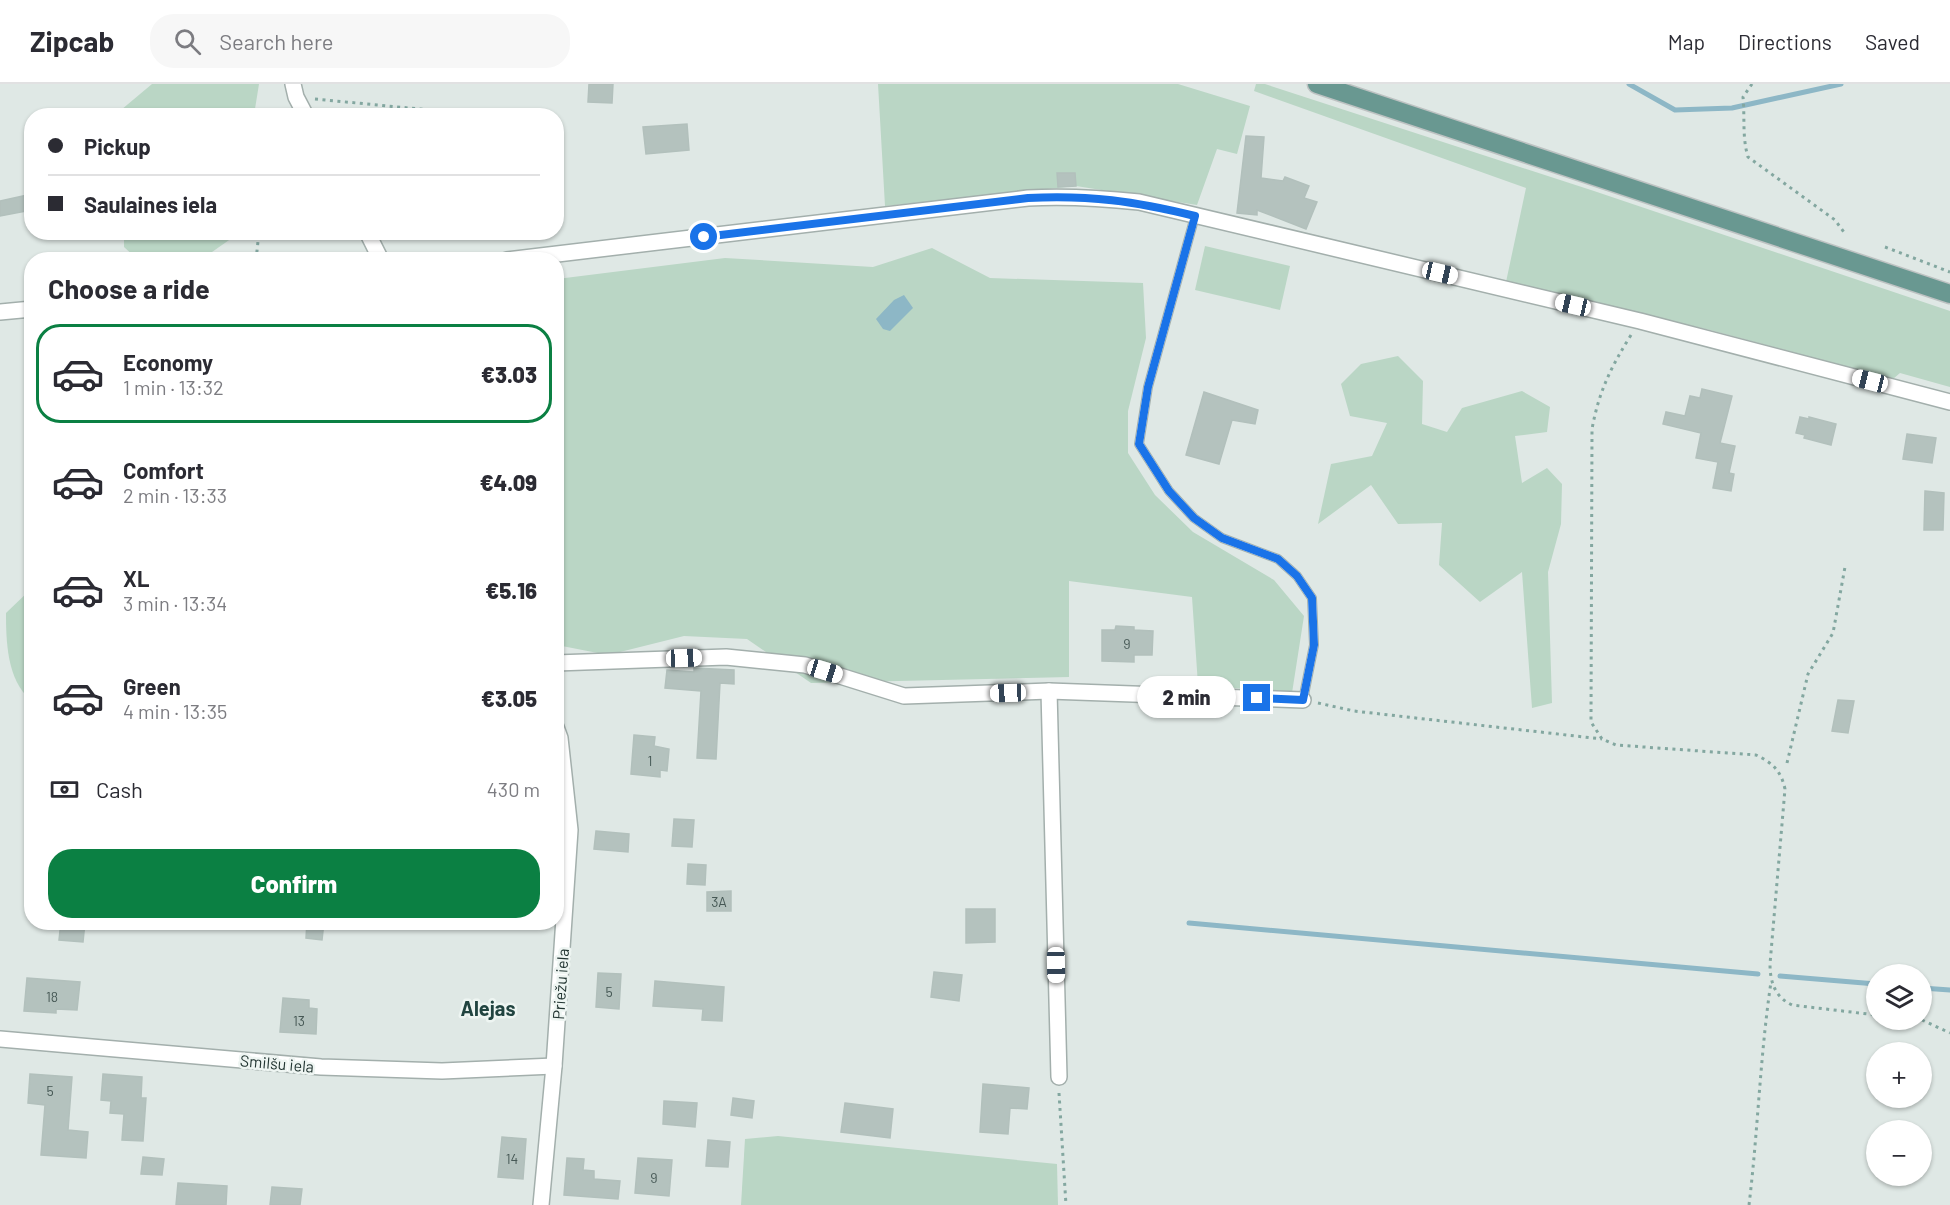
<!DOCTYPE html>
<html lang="en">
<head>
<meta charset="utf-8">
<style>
  body { margin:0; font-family:Barlow,sans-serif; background:#f7f7f7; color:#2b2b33; height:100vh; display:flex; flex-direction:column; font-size:22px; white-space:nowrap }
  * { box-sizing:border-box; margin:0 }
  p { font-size:20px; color:#7c7c81 }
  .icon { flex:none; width:33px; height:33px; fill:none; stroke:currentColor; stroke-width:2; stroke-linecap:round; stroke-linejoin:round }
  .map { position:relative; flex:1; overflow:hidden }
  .panel { position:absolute; left:24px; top:168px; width:540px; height:678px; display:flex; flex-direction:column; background:#fff; border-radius:24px; box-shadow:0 2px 4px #0004 }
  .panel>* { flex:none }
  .guide { position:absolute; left:24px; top:24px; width:540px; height:132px; border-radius:24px; box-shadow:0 2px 4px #0004; display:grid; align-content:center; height:132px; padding:0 24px; background:#fff }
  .fabs { position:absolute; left:1866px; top:880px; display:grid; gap:12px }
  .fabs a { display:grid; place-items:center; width:66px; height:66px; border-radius:50%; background:#fff; box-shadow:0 2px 4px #0004; font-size:30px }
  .end { position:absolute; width:27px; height:27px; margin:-14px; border:8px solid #1a73e8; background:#fff; box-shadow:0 0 0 3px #fff }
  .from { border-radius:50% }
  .bubble { position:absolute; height:42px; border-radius:21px; background:#fff; box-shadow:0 2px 4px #0004; font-size:20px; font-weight:800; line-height:42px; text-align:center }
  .car { position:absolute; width:18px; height:36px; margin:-18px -9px; border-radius:8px; box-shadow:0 0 4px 2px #0007; background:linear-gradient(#fff 24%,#345 0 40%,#fff 0 76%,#345 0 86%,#fff 0) }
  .guide b { display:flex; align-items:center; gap:21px; height:57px; font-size:22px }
  .guide b+b { border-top:2px solid #e1e1e2 }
  .guide i { width:15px; height:15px; background:#2b2b33 }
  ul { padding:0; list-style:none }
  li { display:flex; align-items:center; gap:18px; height:99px; margin:0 12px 9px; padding:0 12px; border:3px solid transparent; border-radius:24px }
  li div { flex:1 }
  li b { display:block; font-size:22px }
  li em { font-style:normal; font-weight:800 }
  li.active { border-color:#0b8043 }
  li>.icon { width:54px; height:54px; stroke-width:1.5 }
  h2 { padding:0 24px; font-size:27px; line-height:72px }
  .pay { display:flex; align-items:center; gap:15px; height:66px; padding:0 24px; font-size:22px }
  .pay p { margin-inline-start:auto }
  .primary-button { display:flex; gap:12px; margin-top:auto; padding:12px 24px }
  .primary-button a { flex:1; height:69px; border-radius:24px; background:#0b8043; color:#fff; font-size:24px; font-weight:800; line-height:69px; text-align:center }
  header { display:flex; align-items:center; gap:36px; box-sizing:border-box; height:84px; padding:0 30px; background:#fff; border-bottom:2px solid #e1e1e2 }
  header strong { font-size:28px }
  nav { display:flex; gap:33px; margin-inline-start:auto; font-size:21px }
  .search { width:420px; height:54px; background:#f7f7f7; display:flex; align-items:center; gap:15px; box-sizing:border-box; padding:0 21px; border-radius:24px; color:#7c7c81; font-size:22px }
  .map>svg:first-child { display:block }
  .green { fill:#bad6c5 }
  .water { fill:#8db7c6 }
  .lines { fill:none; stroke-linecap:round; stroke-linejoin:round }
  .stream { stroke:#8db7c6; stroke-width:5 }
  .building { fill:#b4c2be; stroke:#b2c0bc; stroke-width:1.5 }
  .lane-casing { stroke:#a3afac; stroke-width:10 }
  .street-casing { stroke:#a3afac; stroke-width:18 }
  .primary-casing { stroke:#bdc2c2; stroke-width:21 }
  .path { stroke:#83a7a0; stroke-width:3; stroke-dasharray:3 4.5; stroke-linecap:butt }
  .lane { stroke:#fff; stroke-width:8 }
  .street { stroke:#fff; stroke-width:15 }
  .primary { stroke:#699891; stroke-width:18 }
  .route { stroke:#1a73e8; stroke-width:8 }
  .labels { text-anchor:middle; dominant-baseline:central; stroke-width:5; stroke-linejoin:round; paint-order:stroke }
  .number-label { font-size:14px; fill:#465855 }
  .street-label { font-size:16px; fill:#223532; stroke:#eef5f2 }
  .quarter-label { font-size:20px; font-weight:bold; fill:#214440; stroke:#eef5f2 }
</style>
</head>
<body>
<header>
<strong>Zipcab</strong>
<div class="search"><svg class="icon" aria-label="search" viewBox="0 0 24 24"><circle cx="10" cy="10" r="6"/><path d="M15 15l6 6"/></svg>Search here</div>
<nav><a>Map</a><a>Directions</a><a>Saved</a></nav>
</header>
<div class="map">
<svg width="1950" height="1121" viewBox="0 0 1950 1121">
  <rect width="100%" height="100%" fill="#dfe8e5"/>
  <g class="green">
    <polygon points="152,0 259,0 254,31 115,31"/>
    <polygon points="878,0 1178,0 1250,22 1237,70 1217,65 1197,121 1076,102 885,122"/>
    <polygon points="1256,0 1265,0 1594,107 1950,227 1950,303 1900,289 1893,295 1710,246 1506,198 1526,104 1254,7"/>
    <polygon points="124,149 124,148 233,149 232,154 202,175 136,174 124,163"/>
    <polygon points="1205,162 1290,182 1280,226 1195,206"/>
    <polygon points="932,164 990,194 1143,199 1146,254 1128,327 1128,369 1155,411 1193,448 1274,496 1304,532 1292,609 1198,601 1192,513 1069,497 1069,593 811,599 747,555 684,552 608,571 562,562 557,548 557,195 725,174 873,183"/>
    <polygon points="1398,272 1423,297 1422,340 1447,348 1462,324 1522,307 1550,323 1547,348 1515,352 1522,399 1547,384 1562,400 1561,440 1548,488 1552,619 1532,624 1522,488 1480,518 1439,481 1442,439 1398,440 1371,401 1318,440 1331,380 1372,372 1387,339 1350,332 1341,300 1361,280"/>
    <path d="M31,505V616C7,597 6,557 6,529Z"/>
    <polygon points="778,1052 1057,1080 1058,1121 741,1121 745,1055"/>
  </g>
  <polygon class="water" points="904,211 913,224 890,247 883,245 876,235 894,216"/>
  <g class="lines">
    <g class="stream">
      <polyline points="1629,0 1675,26 1732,24 1841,0"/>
      <polyline points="1189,839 1758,890"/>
      <polyline points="1780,892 1876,900"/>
      <polyline points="1922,904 1950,906"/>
    </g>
  </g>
  <g class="building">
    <polygon points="589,0 613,0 612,19 588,18"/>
    <polygon points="687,40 689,66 646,70 643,43"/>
    <polygon points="1246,52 1264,53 1261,94 1283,97 1285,93 1309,102 1304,114 1317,118 1306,145 1257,126 1257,131 1237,129"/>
    <polygon points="1057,89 1075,89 1076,102 1058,103"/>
    <polygon points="32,110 32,126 0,132 0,117"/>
    <polygon points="1702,305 1732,312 1720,359 1735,362 1729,389 1734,390 1731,407 1713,404 1718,378 1696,374 1701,349 1663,340 1666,328 1685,332 1690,312 1700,314"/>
    <polygon points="1204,308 1258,326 1255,340 1232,336 1219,380 1186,371"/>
    <polygon points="1800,333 1809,335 1809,333 1836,340 1831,361 1804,354 1805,351 1796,349"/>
    <polygon points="1907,350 1936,354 1932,379 1903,375"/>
    <polygon points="1925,407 1944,409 1943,446 1924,446"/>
    <polygon points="1116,542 1134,543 1134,546 1153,547 1152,571 1134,571 1134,578 1102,577 1102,546 1115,546"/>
    <polygon points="694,584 734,586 734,600 720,599 716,675 697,674 701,607 665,604 667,586 694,588"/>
    <polygon points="1838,616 1854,617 1848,649 1832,647"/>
    <polygon points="634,651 655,653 654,662 669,665 667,687 660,686 660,693 631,690"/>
    <polygon points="674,735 694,736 692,763 672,762"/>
    <polygon points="596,747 629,750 628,768 594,765"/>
    <polygon points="688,780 706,781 705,801 687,800"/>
    <polygon points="731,807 731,827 707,827 707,808"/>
    <polygon points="966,825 995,825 995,858 966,859"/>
    <polygon points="61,838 85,838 83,858 59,856"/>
    <polygon points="307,838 324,838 322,856 306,854"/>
    <polygon points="934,888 962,891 959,917 931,913"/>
    <polygon points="598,889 621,890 619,925 596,923"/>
    <polygon points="27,894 80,898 77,926 56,925 56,929 24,927"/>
    <polygon points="655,897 724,903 722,937 702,936 703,925 653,922"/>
    <polygon points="283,914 309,916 309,924 317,925 316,950 280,948"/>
    <polygon points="30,990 72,993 68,1046 88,1048 86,1074 41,1071 45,1021 28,1019"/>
    <polygon points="103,990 142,993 141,1014 146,1014 143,1057 122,1056 124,1030 110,1029 111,1017 101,1016"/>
    <polygon points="983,1000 1029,1004 1027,1025 1010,1024 1008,1050 980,1048"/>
    <polygon points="733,1014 754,1017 752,1034 731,1031"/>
    <polygon points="664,1017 697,1019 695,1043 663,1040"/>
    <polygon points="845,1019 893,1025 890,1054 841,1048"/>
    <polygon points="502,1053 526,1055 523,1095 498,1093"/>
    <polygon points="708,1056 730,1058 728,1083 706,1082"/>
    <polygon points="143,1073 164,1075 162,1091 141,1090"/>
    <polygon points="567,1074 584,1075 583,1086 594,1087 594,1095 620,1097 618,1115 564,1111"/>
    <polygon points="638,1074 672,1076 669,1112 635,1109"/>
    <polygon points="178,1099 227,1102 226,1121 176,1121"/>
    <polygon points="272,1103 302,1105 300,1121 270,1121"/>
  </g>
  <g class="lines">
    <g class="lane-casing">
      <polyline id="lane" points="1195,132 1148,303 1139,360 1169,407 1194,434 1222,454 1278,475 1297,492 1312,514 1314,561 1303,616"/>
    </g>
    <g class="street-casing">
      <g id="street">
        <polyline points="293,0 296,13 306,32"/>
        <polyline points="367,148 381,176"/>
        <path d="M507,176L1028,114C1065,112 1101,114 1139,118L1640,237L1950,318"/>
        <polyline points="0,228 32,225"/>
        <polyline points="556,579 726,573 805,581 904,612 1049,607 1303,616"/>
        <polyline points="1049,607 1059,993"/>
        <polyline points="0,955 321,983 442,987 554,982"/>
        <polyline points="541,1121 554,982 570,746 560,654 556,643"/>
      </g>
    </g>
    <g class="primary-casing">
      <polyline id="primary" points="1317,0 1950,210"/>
    </g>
    <g class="path">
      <path d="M1752,0L1743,13C1745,34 1742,53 1748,73L1835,136L1846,151"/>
      <polyline points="315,15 492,32"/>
      <polyline points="1885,163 1950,188"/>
      <polyline points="256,176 259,148"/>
      <path d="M1631,251C1611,283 1599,307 1592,345L1591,638L1602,655L1616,661L1756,671C1773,679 1781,687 1785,705L1770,880C1770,898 1775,913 1792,921L1876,931"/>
      <polyline points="1318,619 1354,627 1602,655"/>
      <polyline points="1787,679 1808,590 1833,549 1845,483"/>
      <polyline points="1922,936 1950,949"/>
      <polyline points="1059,1009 1066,1121"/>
      <path d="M1749,1121C1758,1047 1760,972 1771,898"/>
    </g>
    <use href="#lane" class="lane"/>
    <use href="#street" class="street"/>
    <use href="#primary" class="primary"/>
  </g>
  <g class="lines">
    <path class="route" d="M704,153L1028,114C1090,111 1134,117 1195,132L1148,303L1139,360L1169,407L1194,434L1222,454L1278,475L1297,492L1312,514L1314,561L1303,616L1257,614"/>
  </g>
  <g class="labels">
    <g class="number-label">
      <text x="1127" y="559">9</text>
      <text x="650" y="676">1</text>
      <text x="719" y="817">3A</text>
      <text x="609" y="907">5</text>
      <text x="52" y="912">18</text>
      <text x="299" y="936">13</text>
      <text x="50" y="1006">5</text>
      <text x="512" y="1074">14</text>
      <text x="654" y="1093">9</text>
    </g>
    <g class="street-label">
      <text transform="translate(560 900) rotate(-86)">Priežu iela</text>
      <text transform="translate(277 979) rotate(5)">Smilšu iela</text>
    </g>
    <g class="quarter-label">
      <text x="488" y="924">Alejas</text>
    </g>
  </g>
</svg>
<div class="fabs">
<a><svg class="icon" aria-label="layers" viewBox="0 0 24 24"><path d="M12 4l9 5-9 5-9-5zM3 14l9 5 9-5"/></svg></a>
<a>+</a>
<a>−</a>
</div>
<i class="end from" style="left:704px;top:153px"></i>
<i class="end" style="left:1257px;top:614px"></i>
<div class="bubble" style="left:1137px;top:592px;width:99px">2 min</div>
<i class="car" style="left:1440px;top:189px;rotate:103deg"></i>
<i class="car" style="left:1573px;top:221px;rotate:283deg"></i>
<i class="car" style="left:1870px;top:297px;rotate:284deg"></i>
<i class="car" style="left:684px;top:574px;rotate:88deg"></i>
<i class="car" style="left:825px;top:587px;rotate:107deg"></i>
<i class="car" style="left:1008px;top:609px;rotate:268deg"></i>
<i class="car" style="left:1056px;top:881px;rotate:179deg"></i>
<div class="guide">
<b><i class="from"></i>Pickup</b>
<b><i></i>Saulaines iela</b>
</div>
<section class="panel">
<h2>Choose a ride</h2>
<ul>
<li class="active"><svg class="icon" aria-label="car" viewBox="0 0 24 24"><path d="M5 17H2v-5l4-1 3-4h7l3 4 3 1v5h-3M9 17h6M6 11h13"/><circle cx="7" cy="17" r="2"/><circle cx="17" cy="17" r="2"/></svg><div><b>Economy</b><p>1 min · 13:32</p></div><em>€3.03</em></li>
<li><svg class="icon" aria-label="car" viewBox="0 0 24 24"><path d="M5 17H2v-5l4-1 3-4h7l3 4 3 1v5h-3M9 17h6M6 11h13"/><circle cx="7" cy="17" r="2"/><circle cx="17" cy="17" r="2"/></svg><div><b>Comfort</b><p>2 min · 13:33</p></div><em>€4.09</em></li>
<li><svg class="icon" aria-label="car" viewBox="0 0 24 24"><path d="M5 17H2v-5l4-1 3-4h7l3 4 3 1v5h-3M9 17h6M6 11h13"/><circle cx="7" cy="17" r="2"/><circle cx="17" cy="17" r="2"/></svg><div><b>XL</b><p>3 min · 13:34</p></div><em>€5.16</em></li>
<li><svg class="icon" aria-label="car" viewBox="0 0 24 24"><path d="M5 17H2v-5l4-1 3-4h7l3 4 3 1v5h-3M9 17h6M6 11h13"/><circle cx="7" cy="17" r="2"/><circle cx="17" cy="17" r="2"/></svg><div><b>Green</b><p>4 min · 13:35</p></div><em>€3.05</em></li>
</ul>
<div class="pay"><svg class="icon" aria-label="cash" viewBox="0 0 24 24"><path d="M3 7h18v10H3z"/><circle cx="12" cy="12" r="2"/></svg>Cash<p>430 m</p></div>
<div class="primary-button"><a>Confirm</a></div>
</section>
</div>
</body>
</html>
